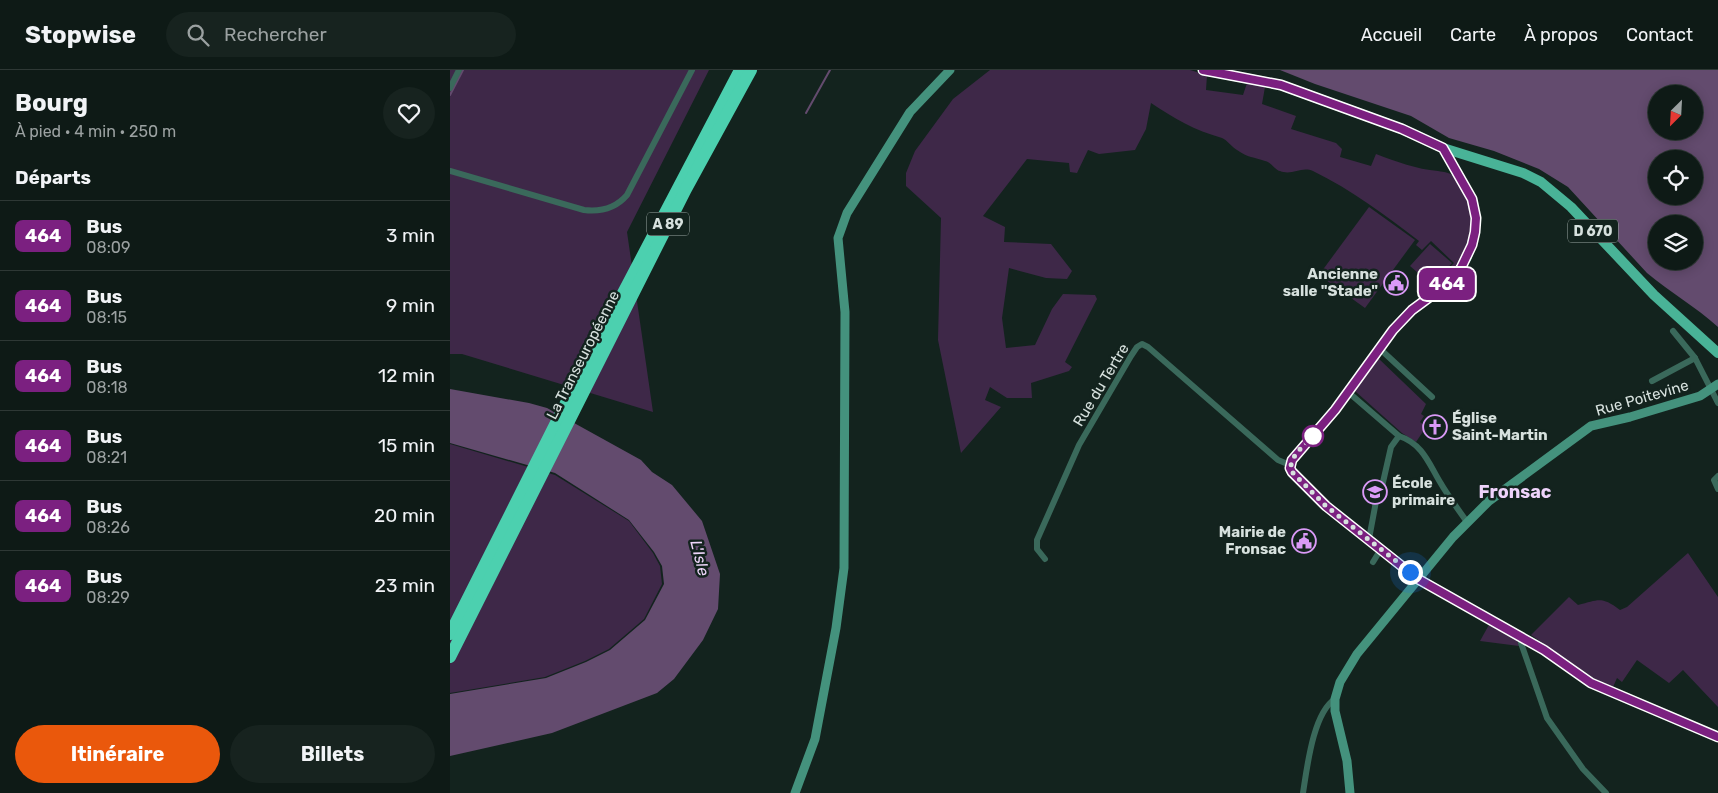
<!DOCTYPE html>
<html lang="fr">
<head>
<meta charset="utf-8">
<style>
  body { margin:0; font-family:Rubik,sans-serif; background:#17231f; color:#f1f3f6; height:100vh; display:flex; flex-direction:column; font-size:19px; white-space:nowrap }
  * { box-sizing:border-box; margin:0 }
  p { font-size:16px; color:#9ba1a1 }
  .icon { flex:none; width:28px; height:28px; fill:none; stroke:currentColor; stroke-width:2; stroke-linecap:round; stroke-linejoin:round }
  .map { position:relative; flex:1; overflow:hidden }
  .sheet { display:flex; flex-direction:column; background:#0e1a16; width:450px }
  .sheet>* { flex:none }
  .badge { padding:0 10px; border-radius:8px; font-size:18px; line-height:32px }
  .needle { width:32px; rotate:204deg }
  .fabs { position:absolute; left:1198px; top:15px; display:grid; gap:10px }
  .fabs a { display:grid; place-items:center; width:55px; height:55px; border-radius:50%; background:#0e1a16; box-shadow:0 2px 12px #0003,0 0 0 1px #2e3835; font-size:25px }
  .you { position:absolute; width:25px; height:25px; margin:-12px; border:4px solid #fff; border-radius:50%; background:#1a73e8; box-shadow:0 0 0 8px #1a73e833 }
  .map>.badge { position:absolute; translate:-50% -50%; box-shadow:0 0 0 2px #fff }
  h2 { padding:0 15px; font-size:19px; line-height:45px }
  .round { display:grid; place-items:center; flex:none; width:52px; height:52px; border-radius:26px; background:#17231f }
  .overview { display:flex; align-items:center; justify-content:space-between; height:85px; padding:0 15px }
  h1 { font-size:24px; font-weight:700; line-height:38px }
  .action { display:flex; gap:10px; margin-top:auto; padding:10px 15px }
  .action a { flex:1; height:58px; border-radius:30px; background:#ea580c; color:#fff; font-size:20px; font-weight:700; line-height:58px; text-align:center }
  .action a+a { background:#17231f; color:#f1f3f6 }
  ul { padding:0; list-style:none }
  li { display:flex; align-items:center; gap:15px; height:70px; padding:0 15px; border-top:1px solid #2e3835 }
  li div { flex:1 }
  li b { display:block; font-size:19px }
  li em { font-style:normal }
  li .badge { min-width:55px; font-weight:700; text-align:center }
  header { display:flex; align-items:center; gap:30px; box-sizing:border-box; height:70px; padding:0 25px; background:#0e1a16; border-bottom:1px solid #2e3835 }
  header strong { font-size:24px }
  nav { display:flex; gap:28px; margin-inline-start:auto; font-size:18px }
  .search { width:350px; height:45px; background:#17231f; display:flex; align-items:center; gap:12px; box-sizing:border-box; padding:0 18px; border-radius:28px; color:#9ba1a1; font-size:19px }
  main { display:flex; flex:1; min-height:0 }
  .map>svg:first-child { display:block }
</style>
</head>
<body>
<header>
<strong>Stopwise</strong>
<div class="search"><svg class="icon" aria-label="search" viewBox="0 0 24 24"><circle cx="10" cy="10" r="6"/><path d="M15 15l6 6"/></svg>Rechercher</div>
<nav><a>Accueil</a><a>Carte</a><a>À propos</a><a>Contact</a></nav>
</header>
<main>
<section class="sheet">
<div class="overview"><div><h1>Bourg</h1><p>À pied · 4 min · 250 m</p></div><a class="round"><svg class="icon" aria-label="heart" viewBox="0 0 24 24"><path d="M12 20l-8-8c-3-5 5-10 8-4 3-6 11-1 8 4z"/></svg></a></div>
<h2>Départs</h2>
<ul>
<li><span class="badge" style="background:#7b2080;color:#fff">464</span><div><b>Bus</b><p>08:09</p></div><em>3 min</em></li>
<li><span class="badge" style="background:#7b2080;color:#fff">464</span><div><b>Bus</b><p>08:15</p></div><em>9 min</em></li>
<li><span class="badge" style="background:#7b2080;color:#fff">464</span><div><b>Bus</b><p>08:18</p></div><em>12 min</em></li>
<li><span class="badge" style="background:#7b2080;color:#fff">464</span><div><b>Bus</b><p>08:21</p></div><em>15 min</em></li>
<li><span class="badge" style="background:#7b2080;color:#fff">464</span><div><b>Bus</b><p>08:26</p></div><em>20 min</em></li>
<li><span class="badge" style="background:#7b2080;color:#fff">464</span><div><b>Bus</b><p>08:29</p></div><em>23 min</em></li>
</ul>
<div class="action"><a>Itinéraire</a><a>Billets</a></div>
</section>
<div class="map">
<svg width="1268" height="723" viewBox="0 0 1268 723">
  <rect width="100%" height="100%" fill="#13231e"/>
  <g fill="#3e2848">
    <path d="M 0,0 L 259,0 L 177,162 L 203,342 L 12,284 L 0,284 Z"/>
    <path d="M 540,0 L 740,0 L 757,5 L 756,20 L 793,25 L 797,13 L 815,17 L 812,34 L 846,46 L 841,59 L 886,73 L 892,79 L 890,87 L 921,96 L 926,84 C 947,92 966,99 988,101 C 994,102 1002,103 1006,108 C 1011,113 1014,121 1017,128 C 1033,166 1011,200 981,223 L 978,220 L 982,215 L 960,196 L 980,174 L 1002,193 L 988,209 L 1004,193 L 981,171 L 972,180 L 966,175 L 969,171 C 935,145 902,120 863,101 C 851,96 842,106 830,101 C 825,100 821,92 815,91 C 804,87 798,88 787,80 C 782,77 777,70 772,68 C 744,60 725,49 701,33 L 696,59 L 685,80 L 649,84 L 638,80 L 627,103 L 620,102 L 619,93 L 577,89 L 533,146 L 555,157 L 554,172 L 601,174 L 622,201 L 617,209 L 596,208 L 559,198 L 552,248 L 556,278 L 585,275 L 602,239 L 613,224 L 645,225 L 647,229 L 615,292 L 622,297 L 619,301 L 581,313 L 582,328 L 557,328 L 540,317 L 535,330 L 551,337 L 511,383 L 488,270 L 491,148 L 456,116 L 456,103 L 465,81 L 503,29 Z"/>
    <path d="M 919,137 L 965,170 L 915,238 L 869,205 Z"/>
    <path d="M 928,288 L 976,334 L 971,344 L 974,346 L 970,352 L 976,357 L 966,372 L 952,363 L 905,321 Z"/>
    <path d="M 0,374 L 105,405 L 179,451 L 203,483 L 210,496 L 212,514 L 194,549 L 159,579 L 135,591 L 95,607 L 0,623 Z"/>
    <path d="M 1238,483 L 1268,527 L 1268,637 L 1233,600 L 1219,613 L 1187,590 L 1172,612 L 1167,608 L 1163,617 L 1145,609 L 1081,565 L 1119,527 L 1128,535 C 1149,530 1151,526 1170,540 L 1177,537 Z"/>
    <path d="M 1040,553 L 1066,567 L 1069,576 L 1030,571 Z"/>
  </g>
  <g fill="#634b6e" fill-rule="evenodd">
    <path d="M 830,0 L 1268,0 L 1268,257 C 1246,237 1220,222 1197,203 L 1118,117 L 1089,99 L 1044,81 L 999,68 L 961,46 L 865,14 ZM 1206,24 L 1244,24 L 1244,61 L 1206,61 ZM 1206,89 L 1244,89 L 1244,126 L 1206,126 ZM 1206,154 L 1244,154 L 1244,191 L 1206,191 Z"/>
    <path d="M 0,319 L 79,333 L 97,338 L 191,390 L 202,402 L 222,415 L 252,451 L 270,504 L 268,539 L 253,570 L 224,609 L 207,623 L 102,663 L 0,686 L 0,624 L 96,608 L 136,592 L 160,580 L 195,550 L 214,514 L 212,496 L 204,482 L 179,450 L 105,403 L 0,373 Z"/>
  </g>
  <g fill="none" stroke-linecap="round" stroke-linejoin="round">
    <g stroke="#634b6e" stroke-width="2">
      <path d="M 0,25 L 13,0"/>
      <path d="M 356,43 L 380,0"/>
    </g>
    <g stroke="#3a695b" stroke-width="6">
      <path d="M 0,18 L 9,0"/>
      <path d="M 0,101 L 134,140 C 151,142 166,138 177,125 L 242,0"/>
      <path d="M 1223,261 L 1245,288 L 1268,333"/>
      <path d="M 929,278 L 982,327"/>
      <path d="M 1202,311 L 1245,288"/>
      <path d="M 898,322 L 949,366"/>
      <path d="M 1268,406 L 1264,410 L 1268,419"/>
      <path d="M 919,469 L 927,426 L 931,421 L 941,377 L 949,366 C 973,374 979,394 990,412 C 998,426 1008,439 1017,452"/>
      <path d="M 595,489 L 587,479 L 587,470 L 629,375 L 681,286 L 687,277 L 692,274 L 698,277 L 828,390 L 840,395"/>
      <path d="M 923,492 L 931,479"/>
      <path d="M 1072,567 L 1071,573 L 1097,648 L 1133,699 L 1156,723"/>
      <path d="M 853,723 C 857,698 863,643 885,629"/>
    </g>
    <g stroke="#44927d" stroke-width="9">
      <path d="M 993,78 L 1022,129 L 1026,148 L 1025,162 L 1017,188 L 1004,209 L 962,240 L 943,260 L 885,340 L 842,390 L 840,398 L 842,403 L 876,436 L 969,509 L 1094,580 L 1141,613 L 1268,667"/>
      <path d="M 345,723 L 365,669 L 386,558 L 394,498 L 395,242 L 388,168 L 397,143 L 460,42 L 500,0"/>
      <path d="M 900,723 L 897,691 L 885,641 L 885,629 L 890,612 L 907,584 L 1003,467 L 1039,431 L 1141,356 L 1180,347 L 1250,326 L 1268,314"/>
    </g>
    <path stroke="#49b397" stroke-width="10" d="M 753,0 L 831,15 L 952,59 L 993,78 L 1073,103 L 1091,112 L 1121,137 L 1204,225 L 1268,283"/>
    <g stroke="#4cd0af" stroke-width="12">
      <path d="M 0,564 L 130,305 L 290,0"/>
      <path d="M 0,587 L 236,119 L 301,0"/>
    </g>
  </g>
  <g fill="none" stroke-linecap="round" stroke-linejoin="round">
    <g stroke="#fff" stroke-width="11">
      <path id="line" d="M 753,0 L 831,15 L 952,59 L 993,78 L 1022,129 L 1026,148 L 1025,162 L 1022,175 L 1011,198 L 1004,209 L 962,240 L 943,260 L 885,340 L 842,390 L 840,398 L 842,402 L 876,436 L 968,509 L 1094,580 L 1141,613 L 1268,667"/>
    </g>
    <use href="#line" stroke="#7b2080" stroke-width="8"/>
    <path stroke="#d7e1de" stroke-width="5" stroke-dasharray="0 9" d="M 863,366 L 866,363 C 857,373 836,388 842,402 L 876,436 L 960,502"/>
  </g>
  <defs>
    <g id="civic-ring" transform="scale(1.25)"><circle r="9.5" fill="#13231e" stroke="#da9af7" stroke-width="1.5"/><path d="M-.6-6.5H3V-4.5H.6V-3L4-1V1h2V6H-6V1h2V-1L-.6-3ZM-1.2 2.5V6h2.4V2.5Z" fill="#da9af7"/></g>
    <g id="church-ring" transform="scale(1.25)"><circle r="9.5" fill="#13231e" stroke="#da9af7" stroke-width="1.5"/><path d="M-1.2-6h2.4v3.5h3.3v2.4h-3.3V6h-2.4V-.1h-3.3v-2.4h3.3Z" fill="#da9af7"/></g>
    <g id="school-ring" transform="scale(1.25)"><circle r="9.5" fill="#13231e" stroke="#da9af7" stroke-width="1.5"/><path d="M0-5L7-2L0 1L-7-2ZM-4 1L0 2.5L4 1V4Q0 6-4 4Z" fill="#da9af7"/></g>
  </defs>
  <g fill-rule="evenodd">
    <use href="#civic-ring" x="946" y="213"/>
    <use href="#church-ring" x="985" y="357"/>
    <use href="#school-ring" x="925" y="422"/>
    <use href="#civic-ring" x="854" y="471"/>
  </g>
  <circle fill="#fff" stroke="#7b2080" stroke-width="2.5" cx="863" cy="366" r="10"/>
  <g text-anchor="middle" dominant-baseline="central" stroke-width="5" stroke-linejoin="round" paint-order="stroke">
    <g fill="#13231e" stroke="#9ca8a4" stroke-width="1">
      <rect x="197" y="142.5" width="42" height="23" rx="4"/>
      <rect x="1118" y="149.5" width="50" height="23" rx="4"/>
    </g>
    <g font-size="14" font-weight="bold" fill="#d7e1de">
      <text x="218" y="154">A 89</text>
      <text x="1143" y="161">D 670</text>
    </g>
    <g font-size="15" font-weight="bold" fill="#d7e1de" stroke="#13231e" text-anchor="end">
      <text x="928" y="204">Ancienne<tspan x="928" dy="17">salle "Stade"</tspan></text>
      <text x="1002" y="348" text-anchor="start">Église<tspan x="1002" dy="17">Saint-Martin</tspan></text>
      <text x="942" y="413" text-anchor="start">École<tspan x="942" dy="17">primaire</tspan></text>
      <text x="836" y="462">Mairie de<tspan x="836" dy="17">Fronsac</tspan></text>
    </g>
    <g font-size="15" fill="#d7e1de" stroke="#13231e">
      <text transform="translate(133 285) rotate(-63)">La Transeuropéenne</text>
      <text transform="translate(651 315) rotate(-59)">Rue du Tertre</text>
      <text transform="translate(1192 328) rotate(-16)">Rue Poitevine</text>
    </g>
    <g font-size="16" font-style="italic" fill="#efd6fb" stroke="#13231e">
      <text transform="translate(250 488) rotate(76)">L'Isle</text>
    </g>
    <g font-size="18" font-weight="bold" fill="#eed3fb" stroke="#13231e">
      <text x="1065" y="422">Fronsac</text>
    </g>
  </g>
</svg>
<div class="fabs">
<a><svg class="needle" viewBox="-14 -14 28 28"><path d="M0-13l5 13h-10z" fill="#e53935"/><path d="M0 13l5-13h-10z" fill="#9ba1a1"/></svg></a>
<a><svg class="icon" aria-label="locate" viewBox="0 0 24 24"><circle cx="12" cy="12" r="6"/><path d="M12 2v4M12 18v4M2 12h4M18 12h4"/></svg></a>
<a><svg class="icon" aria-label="layers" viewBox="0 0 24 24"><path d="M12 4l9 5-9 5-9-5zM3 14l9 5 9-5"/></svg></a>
</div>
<div class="you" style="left:960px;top:502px"></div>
<b class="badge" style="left:997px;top:214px;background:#7b2080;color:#fff">464</b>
</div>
</main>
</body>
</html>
